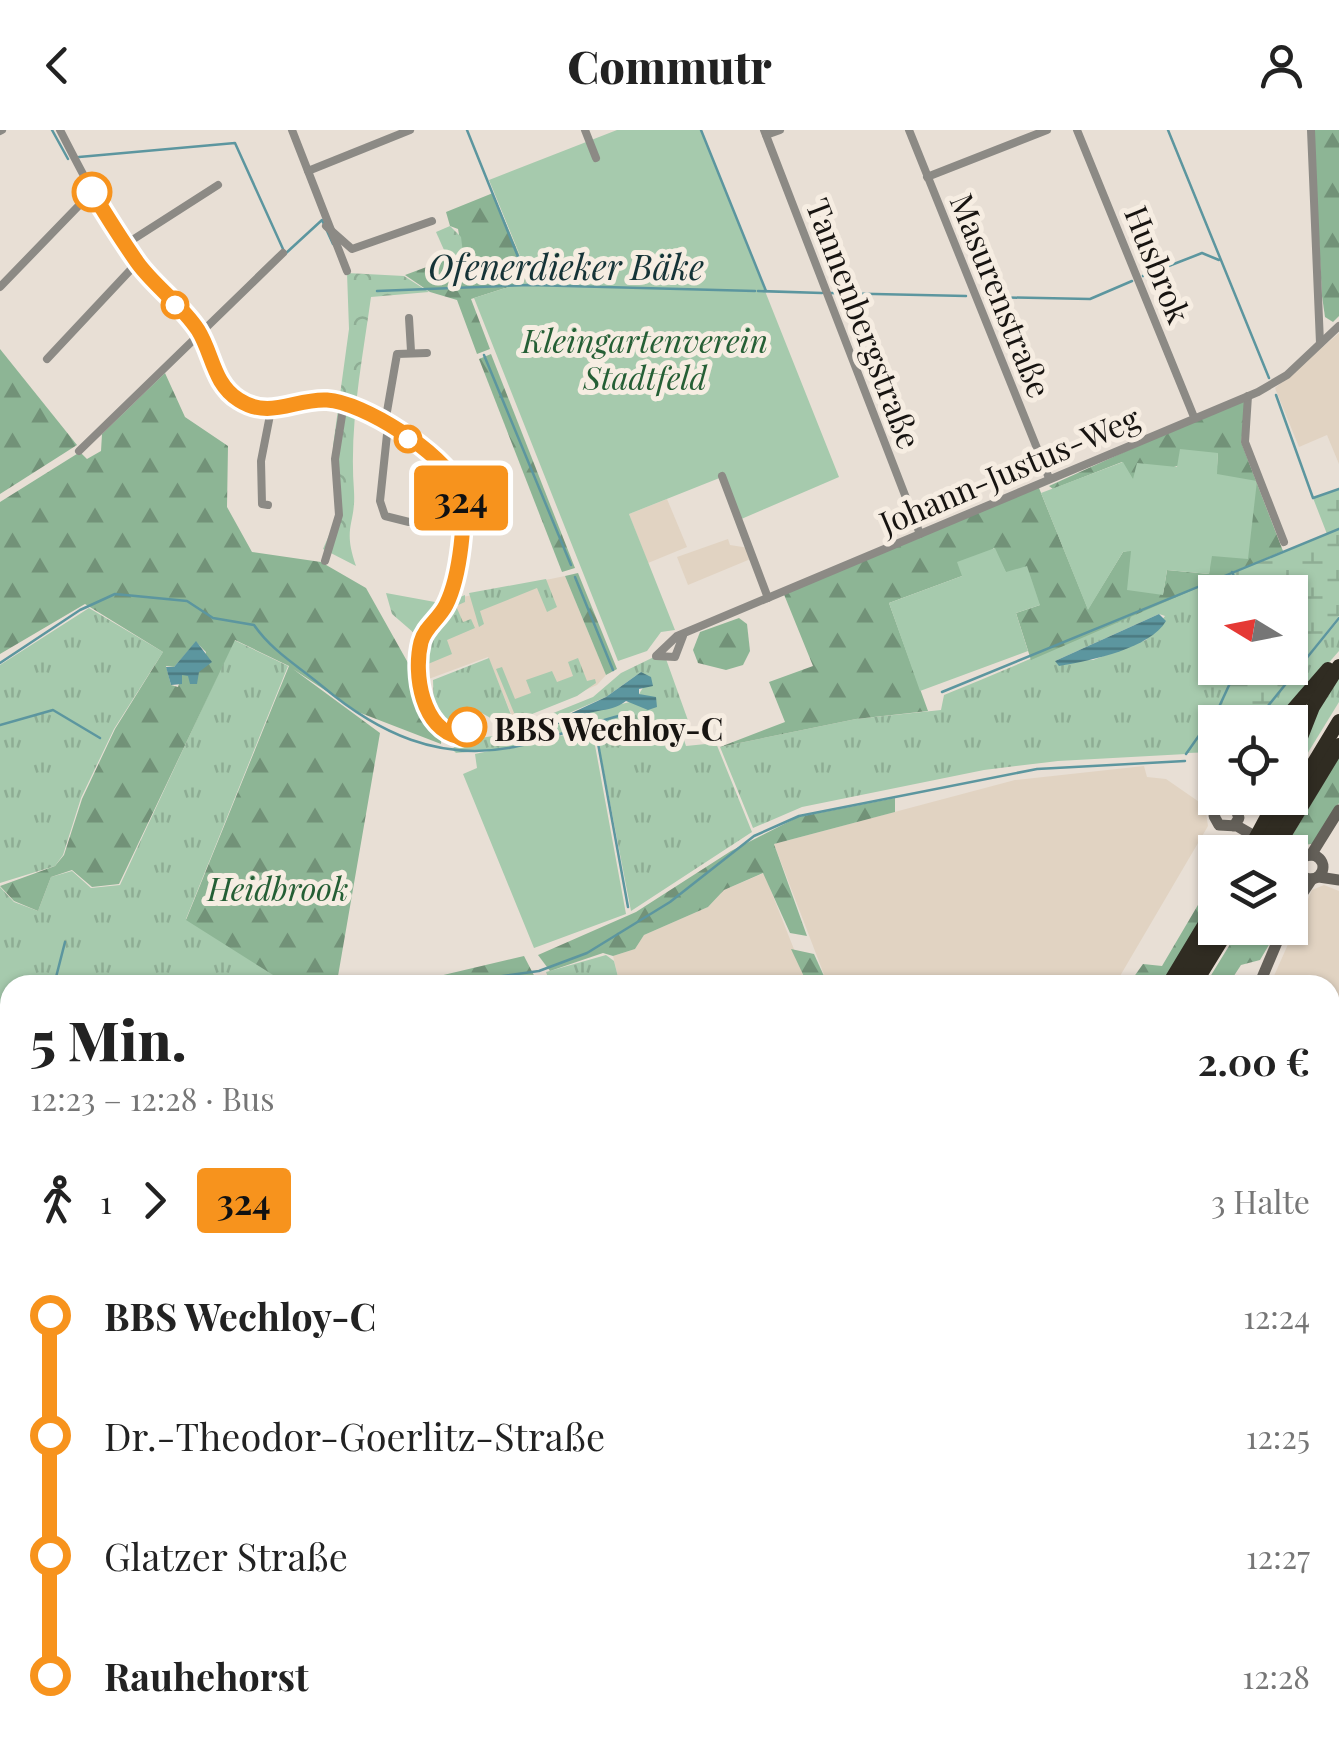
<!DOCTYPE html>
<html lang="de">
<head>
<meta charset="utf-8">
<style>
  body { margin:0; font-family:"Playfair Display",serif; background:#f2f2f2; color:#222; height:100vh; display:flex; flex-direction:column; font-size:38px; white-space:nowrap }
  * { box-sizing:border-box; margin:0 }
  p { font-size:32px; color:#767676 }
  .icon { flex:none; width:55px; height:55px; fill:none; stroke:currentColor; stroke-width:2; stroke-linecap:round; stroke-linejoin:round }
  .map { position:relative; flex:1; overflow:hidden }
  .sheet { position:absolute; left:0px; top:845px; width:1340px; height:782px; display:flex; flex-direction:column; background:#fff; border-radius:30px 30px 0 0; box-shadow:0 2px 8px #0004 }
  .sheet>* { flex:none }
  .badge { padding:0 20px; border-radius:8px; font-size:35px; line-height:65px }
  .needle { width:65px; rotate:280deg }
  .buttons { position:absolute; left:1198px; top:445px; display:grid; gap:20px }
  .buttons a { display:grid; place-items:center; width:110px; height:110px; border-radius:0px; background:#fff; box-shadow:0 2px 8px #0004; font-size:50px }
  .map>.badge { position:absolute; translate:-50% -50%; box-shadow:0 0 0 5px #fff }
  .legs { display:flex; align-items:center; gap:15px; height:110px; padding:0 30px; font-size:32px }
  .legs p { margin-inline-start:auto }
  .summary { display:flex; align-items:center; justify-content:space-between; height:170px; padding:0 30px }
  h1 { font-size:55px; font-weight:800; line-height:75px }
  ul { padding:0 30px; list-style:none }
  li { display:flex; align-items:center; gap:35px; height:120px; font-size:38px }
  li i { display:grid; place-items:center; width:15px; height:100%; margin:0 12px; background:currentColor }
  li i::after { content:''; width:25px; height:25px; margin:-12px; border:8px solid; border-radius:50%; background:#fff }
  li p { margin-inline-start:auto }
  li:first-child i { background:linear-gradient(#0000 50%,currentColor 0) }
  li:last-child i { background:linear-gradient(currentColor 50%,#0000 0) }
  header { display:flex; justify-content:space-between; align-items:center; height:130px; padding:0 30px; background:#fff; font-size:45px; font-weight:800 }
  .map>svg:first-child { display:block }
</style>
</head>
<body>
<header><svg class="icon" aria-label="back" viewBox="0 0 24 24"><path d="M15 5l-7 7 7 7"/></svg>Commutr<svg class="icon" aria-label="person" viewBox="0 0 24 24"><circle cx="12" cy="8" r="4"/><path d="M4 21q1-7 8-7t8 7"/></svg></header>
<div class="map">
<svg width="1339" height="1626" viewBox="0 0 1339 1626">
  <defs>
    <pattern id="grass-tufts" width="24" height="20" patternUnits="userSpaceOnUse" patternTransform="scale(2.5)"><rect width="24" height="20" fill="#a6caad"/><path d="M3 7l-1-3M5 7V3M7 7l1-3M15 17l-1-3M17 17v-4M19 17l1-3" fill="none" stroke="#8ead94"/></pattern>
    <pattern id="forest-firs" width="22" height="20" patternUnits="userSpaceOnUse" patternTransform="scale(2.5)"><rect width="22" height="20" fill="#8db595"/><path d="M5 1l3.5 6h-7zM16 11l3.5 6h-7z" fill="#729278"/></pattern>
    <pattern id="wetland-marsh" width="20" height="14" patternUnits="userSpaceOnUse" patternTransform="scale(2.5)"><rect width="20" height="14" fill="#a6caad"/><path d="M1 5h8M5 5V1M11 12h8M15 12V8" fill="none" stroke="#8ead94"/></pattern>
    <pattern id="park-crowns" width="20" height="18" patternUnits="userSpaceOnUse" patternTransform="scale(2.5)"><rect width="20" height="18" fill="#a6caad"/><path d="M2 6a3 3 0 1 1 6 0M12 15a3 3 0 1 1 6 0" fill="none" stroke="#8ead94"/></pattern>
    <pattern id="water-rules" width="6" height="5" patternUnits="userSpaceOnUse" patternTransform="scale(2.5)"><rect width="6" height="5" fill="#5c969f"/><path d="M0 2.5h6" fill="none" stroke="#4b7980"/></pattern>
  </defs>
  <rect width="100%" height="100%" fill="#e8dfd5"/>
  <g fill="#e1d3c2">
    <path d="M 1339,203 L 1339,334 L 1327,305 L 1299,317 L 1275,258 Z"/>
    <path d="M 667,369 L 687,417 L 648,433 L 629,384 Z"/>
    <path d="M 728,409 L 730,415 L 749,418 L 753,428 L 688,455 L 677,427 Z"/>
    <path d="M 565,446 L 606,545 L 597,555 L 514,591 L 488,527 L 426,550 L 422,515 L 453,469 Z"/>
    <path d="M 1144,636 L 1147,647 L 1166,649 L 1205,676 L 1208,696 L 1120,846 L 1103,855 L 828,855 L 774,714 L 1015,650 Z"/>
    <path d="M 764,743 L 808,855 L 620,855 L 613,826 L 635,819 L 644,805 L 708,777 L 724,760 Z"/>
    <path d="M 1324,755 L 1339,761 L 1339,889 L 1330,886 L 1330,855 L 1270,855 L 1312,760 Z"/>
    <path d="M 1330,924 L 1339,925 L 1339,1069 L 1330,1071 Z"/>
  </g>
  <g fill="url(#grass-tufts)" fill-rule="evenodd">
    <path d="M 1232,442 L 1241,462 L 1215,462 L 1215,538 L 1237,538 L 1219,577 L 1186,624 L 1058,631 L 984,640 L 802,677 L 753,698 L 720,617 L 856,589 L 941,580 L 944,565 C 1041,526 1135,482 1232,442 ZM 1159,484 L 1165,486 L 1146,510 L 1093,530 L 1055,531 Z"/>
    <path d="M 546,449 L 557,477 L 547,482 L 537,458 L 480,481 L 484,494 L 479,497 L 469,463 Z"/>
    <path d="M 465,465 L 465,472 L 456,476 L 463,492 L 471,489 L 475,498 L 447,510 L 452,524 L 428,534 C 422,512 445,471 465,465 Z"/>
    <path d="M 89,478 L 163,522 L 114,599 L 81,668 L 63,725 L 55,736 L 0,753 L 0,535 Z"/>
    <path d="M 1339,490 L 1339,521 L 1277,592 L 1256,592 Z"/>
    <path d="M 234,510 L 288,536 L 186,789 L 290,854 L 10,855 L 10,1022 L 0,1015 L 0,757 L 14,772 L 38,781 L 51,747 L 72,741 L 91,758 L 120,755 Z"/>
    <path d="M 656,526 L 666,529 L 690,596 L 682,604 L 686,616 L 716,613 L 752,702 L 631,781 L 595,595 L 513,618 L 456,623 L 452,619 L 462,611 L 499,605 L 593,567 L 621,543 ZM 641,542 L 644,556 L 639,564 L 647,568 L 553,590 L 606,567 Z"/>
    <path d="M 489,528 L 513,590 L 501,594 L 480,582 L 460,601 L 434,582 L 433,550 Z"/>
    <path d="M 578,528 L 587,551 L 595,549 L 596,553 L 577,566 L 517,590 L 496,539 L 502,537 L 515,569 L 531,563 L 526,550 L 552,541 L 557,552 L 573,546 L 568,532 Z"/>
    <path d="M 1339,540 L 1339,572 L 1290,652 L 1309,590 Z"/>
    <path d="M 606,825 L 614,831 L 620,855 L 551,855 L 546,842 Z"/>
    <path d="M 415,1618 L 544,1618 L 549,1626 L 413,1626 Z"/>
    <path d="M 979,1618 L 1222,1618 L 1226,1626 L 976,1626 Z"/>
  </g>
  <g fill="url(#forest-firs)" fill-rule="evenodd">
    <path d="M 1313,0 L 1339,0 L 1339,186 L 1333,192 L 1325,187 L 1322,166 Z"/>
    <path d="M 493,63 L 530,150 L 471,169 L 490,219 L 477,224 L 457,170 L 430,162 L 405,145 L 448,129 L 465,138 L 458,99 L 450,96 L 446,82 Z"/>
    <path d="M 0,219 L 77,315 L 0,364 Z"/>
    <path d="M 491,224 L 575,438 L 562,442 L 479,229 Z"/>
    <path d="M 165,243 L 185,287 L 228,316 L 227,377 L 252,422 L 321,432 L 366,458 L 412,540 L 422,585 L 442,601 L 441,614 L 358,582 L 293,539 L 380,603 L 338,846 L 418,851 L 524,826 L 539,855 L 289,855 L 186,790 L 289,536 L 235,510 L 119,754 L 92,757 L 72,740 L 51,747 L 38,781 L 14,771 L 0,756 L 55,736 L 64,725 L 82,669 L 115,599 L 163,522 L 85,474 L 0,524 L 0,372 L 80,322 L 87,329 L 101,321 L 102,304 ZM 196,512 L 206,522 L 202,537 L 182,545 L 178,557 L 171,555 L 166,536 L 174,537 Z"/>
    <path d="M 1248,266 L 1241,312 L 1283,421 L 1031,530 L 1016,483 L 1040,475 L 1006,443 L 994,418 L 962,446 L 889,473 L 928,581 L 856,589 L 720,617 L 785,592 L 769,552 L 813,536 L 783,462 L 1037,353 L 1088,479 L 1123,422 L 1131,420 L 1163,464 L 1167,440 L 1209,444 L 1218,323 L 1133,350 L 1122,332 L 1053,359 L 1049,356 Z"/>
    <path d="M 578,443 L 617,539 L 606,545 L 565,446 Z"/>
    <path d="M 739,488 L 747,494 L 750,521 L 743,535 L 726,540 L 698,533 L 693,520 L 700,502 Z"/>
    <path d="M 1339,627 L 1339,673 L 1318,713 L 1290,717 L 1287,714 Z"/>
    <path d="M 895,668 L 895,682 L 774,714 L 807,806 L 790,803 L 763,743 L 724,760 L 708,777 L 644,805 L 635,819 L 613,826 L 603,823 L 550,841 L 538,825 L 636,782 L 731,721 L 798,687 Z"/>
    <path d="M 1215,746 L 1215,769 L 1164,855 L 1128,855 L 1143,834 L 1162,836 Z"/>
    <path d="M 1240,798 L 1279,798 L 1260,830 L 1241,835 L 1228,855 L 1205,855 Z"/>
    <path d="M 791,819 L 814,824 L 828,855 L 808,855 Z"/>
    <path d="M 10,1496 L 10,1610 L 0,1593 L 0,1502 Z"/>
    <path d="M 14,1618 L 158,1618 L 150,1626 L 19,1626 Z"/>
    <path d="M 282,1618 L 415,1618 L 413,1626 L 292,1626 Z"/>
    <path d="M 901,1618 L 979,1618 L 976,1626 L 898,1626 Z"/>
  </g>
  <path fill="url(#wetland-marsh)" d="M 1339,359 L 1339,486 L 1255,592 L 1215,592 L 1215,622 L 1187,623 L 1219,577 L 1237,538 L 1290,538 L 1290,462 L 1241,462 L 1232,442 L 1327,404 L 1313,368 Z"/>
  <g fill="url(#park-crowns)">
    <path d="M 450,96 L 461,107 L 465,138 L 448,129 L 436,102 Z"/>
    <path d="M 347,143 L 404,146 L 429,162 L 371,167 C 362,232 349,296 354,361 C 356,395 342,396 356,436 L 323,419 L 337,387 L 333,316 L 349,199 Z"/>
    <path d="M 386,463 L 435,472 L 437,473 L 414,503 L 392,484 Z"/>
  </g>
  <g fill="#a6caad">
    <path d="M 617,0 L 701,0 L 839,347 L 739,390 L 722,347 L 629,384 L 675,500 L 661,502 L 647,521 L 618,531 L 474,168 L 530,150 L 489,50 Z"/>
    <path d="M 1180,319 L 1218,323 L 1217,344 L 1257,351 L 1248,429 L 1212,426 L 1209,444 L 1167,440 L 1163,465 L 1127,460 L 1131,421 L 1123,422 L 1088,480 L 1041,363 L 1123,332 L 1133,349 L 1137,333 L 1177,337 Z"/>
    <path d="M 995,418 L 1006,442 L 1027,436 L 1040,475 L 1016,483 L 1028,521 L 920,561 L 889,473 L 962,446 L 957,432 Z"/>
    <path d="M 592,599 L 626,784 L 534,818 L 463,644 L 477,638 L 475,624 Z"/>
  </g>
  <g fill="url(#water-rules)">
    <path d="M 1159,484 L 1166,491 C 1150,518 1094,530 1059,536 L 1055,531 Z"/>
    <path d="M 196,511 L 212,532 L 199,542 L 197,554 L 190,554 L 188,546 L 182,545 L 182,554 L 171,555 L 166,537 L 174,537 Z"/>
    <path d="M 641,542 L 651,547 L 653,556 L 639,559 L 639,564 L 656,567 L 657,577 L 648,580 L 626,571 C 609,585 587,576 571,594 L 548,594 L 606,567 Z"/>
  </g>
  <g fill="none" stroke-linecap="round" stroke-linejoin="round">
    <g stroke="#5c969f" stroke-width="2.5">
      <path d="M 52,0 L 68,29"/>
      <path d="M 467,0 L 529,154"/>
      <path d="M 701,0 L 766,161"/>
      <path d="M 1168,0 L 1269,248"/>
      <path d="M 79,27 L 235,13 L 283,119"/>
      <path d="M 285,124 L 322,90 L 333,114"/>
      <path d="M 1143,146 L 1202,123 L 1219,130"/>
      <path d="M 377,161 L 529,155 L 755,161"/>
      <path d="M 758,161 L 822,163"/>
      <path d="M 829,163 L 966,166"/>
      <path d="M 985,167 L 1090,169 L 1132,151"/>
      <path d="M 484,225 L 571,435"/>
      <path d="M 1276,265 L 1313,368 L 1339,359"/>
      <path d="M 1232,442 L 1241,462"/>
      <path d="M 575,447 L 613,540"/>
      <path d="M 0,533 L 80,480 L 115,464 L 187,471 L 213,488 L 254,495 C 272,521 298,536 322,556 C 378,603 439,632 514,617 C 554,609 591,591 632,583"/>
      <path d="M 942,562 L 1339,399"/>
      <path d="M 1255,592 L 1339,488"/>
      <path d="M 0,595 L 53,580 L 100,608"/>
      <path d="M 572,601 L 595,597 L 628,777"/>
      <path d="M 1186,624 L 1219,577 L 1237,538"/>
      <path d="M 54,855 L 65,812"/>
      <path d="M 438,855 L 539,841 L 587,823 L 670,772 L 754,706 L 799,686 L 1037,639 L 1185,631"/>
      <path d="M 1101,1618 L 1102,1626"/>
    </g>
    <g stroke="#8c8a85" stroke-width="8">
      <path d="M 60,0 C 83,45 107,91 137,132 C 154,157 182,175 198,200 C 215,227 214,260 247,275 C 276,288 301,267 329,270 C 370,274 468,336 461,382"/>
      <path d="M 292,0 L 347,141"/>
      <path d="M 585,0 L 596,28"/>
      <path d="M 764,0 L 920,404"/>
      <path d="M 909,0 L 1049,348"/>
      <path d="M 1077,0 L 1194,287"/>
      <path d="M 1311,0 L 1320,213"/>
      <path d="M 0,1 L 2,0"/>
      <path d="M 766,5 L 780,0"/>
      <path d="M 308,41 L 410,0"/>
      <path d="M 927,47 L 1047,0"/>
      <path d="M 326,96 L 352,119 L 432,91"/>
      <path d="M 126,114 L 218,55"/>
      <path d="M 0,157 L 92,62"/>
      <path d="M 409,188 L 411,221"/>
      <path d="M 47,229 L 137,133"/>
      <path d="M 1248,266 L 1245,312 L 1284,412"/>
      <path d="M 385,293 L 397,224 L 427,223"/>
      <path d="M 388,295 L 380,371 L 385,386 L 409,392"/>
      <path d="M 79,321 L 283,123"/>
      <path d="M 722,346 L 768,468"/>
      <path d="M 268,375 L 262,374 L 261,331 L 271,280"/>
      <path d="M 325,431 L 339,385 L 335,329 L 344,273"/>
      <path d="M 683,506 L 675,527 L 656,526 L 677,506 L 1258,262 L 1287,245 L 1339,196"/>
      <path d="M 1330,1316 L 1339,1313"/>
      <path d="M 1330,1455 L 1339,1472"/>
      <path d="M 781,1618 L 781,1626"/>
      <path d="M 0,1625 L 2,1619"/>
    </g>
    <g stroke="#646059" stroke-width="11">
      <path d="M 1234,696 L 1239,688 L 1235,677 L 1218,676 L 1214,686 L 1219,695 L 1237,696 L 1263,711"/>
      <circle cx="1311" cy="737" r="12"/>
      <path d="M 1311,725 L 1339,680"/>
      <path d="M 1319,747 L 1339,750"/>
      <path d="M 1290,782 L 1312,749"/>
      <path d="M 1259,855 L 1283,798"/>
      <path d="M 1330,1080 L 1339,1078"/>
      <path d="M 166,1626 L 174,1618"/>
    </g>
    <g stroke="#302c22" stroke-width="14">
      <path d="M 1282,592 L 1328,539"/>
      <path d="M 1290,635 L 1313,577 L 1339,536"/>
      <path d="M 1230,674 L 1235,668"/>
      <path d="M 1248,722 L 1277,668"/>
      <path d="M 1260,722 L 1339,591"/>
      <path d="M 1274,722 L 1339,615"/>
      <path d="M 1168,855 L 1215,777"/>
      <path d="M 1181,855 L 1216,798"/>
      <path d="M 1194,855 L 1229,798"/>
      <path d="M 873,1626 L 875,1618"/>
      <path d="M 885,1626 L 888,1618"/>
    </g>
    <g stroke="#6a655f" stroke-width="2.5">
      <path d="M 1330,1537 L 1339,1518"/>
      <path d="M 1286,1626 L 1290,1618"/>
    </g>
  </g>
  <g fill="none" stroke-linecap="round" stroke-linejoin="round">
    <g stroke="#fff" stroke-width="22">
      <path id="line-1" d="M 92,62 C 106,85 121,109 137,132 C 154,156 181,174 198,200 C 213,224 213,254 239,270 C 270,290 296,268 327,270 C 363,272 443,323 458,356 C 469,383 459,449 446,475 C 439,489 425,497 421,512 C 413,544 422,600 460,607 L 467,597"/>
    </g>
    <use href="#line-1" stroke="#f7931d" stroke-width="15"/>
  </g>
  <g fill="#fff" stroke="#f7931d" stroke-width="5">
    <circle cx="92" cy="62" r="18"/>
    <circle cx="175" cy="175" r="12"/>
    <circle cx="408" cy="309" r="12"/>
    <circle cx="467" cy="597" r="18"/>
  </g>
  <g text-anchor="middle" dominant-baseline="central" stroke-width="10" stroke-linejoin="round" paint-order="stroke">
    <g font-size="32" fill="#171411" stroke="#f6ede2">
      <text transform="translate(1159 134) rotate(68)">Husbrok</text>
      <text transform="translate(1002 165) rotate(68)">Masurenstraße</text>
      <text transform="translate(865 193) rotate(69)">Tannenbergstraße</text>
      <text transform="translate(1009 339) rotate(-23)">Johann-Justus-Weg</text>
    </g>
    <g font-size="32" font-style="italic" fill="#255f35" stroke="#f6ede2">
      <text x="645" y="209">Kleingartenverein<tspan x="645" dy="37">Stadtfeld</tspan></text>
      <text x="278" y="757">Heidbrook</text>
    </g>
    <g font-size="32" font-weight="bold" fill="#171411" stroke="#f6ede2" text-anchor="start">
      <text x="494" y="597">BBS Wechloy-C</text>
    </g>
    <g font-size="35" font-style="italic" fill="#153337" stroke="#f6ede2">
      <text x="566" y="135">Ofenerdieker Bäke</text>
    </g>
  </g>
</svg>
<div class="buttons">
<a><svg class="needle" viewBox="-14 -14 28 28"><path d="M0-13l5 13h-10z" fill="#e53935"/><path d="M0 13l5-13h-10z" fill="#767676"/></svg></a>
<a><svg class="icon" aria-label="locate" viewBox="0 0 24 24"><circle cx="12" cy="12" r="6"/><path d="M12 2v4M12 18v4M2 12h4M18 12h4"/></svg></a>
<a><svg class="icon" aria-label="layers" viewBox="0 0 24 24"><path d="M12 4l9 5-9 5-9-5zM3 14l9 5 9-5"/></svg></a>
</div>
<b class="badge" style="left:461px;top:368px;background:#f7931d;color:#111">324</b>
<section class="sheet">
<div class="summary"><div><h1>5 Min.</h1><p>12:23 – 12:28 · Bus</p></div><b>2.00 €</b></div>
<div class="legs"><svg class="icon" aria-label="walk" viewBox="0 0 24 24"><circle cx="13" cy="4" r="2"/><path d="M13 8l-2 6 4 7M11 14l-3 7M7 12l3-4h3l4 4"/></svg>1<svg class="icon" aria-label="forward" viewBox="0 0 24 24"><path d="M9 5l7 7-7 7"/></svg><b class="badge" style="background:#f7931d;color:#111">324</b><p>3 Halte</p></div>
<ul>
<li><i style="color:#f7931d"></i><b>BBS Wechloy-C</b><p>12:24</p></li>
<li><i style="color:#f7931d"></i><span>Dr.-Theodor-Goerlitz-Straße</span><p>12:25</p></li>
<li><i style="color:#f7931d"></i><span>Glatzer Straße</span><p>12:27</p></li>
<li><i style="color:#f7931d"></i><b>Rauhehorst</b><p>12:28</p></li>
</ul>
</section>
</div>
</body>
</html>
